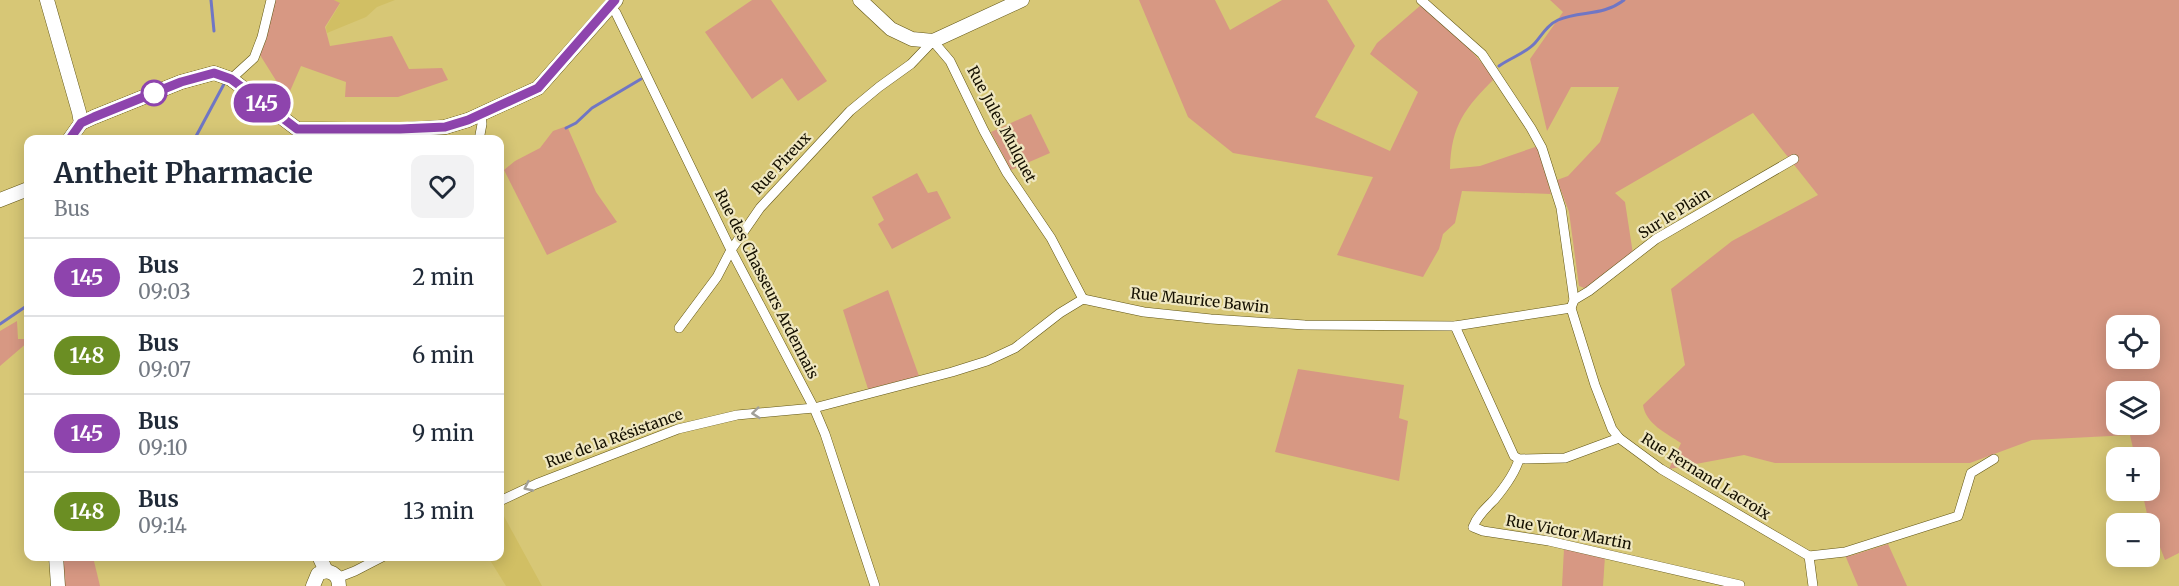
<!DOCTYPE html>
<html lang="en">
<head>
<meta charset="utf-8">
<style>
  body { margin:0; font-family:Merriweather,serif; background:#f2f2f3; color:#1f2937; height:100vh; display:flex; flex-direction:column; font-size:22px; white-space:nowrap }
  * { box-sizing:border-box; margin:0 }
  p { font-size:20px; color:#747a83 }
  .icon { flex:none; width:33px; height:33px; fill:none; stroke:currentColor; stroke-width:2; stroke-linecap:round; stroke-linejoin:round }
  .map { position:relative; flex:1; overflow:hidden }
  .sheet { position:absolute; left:24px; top:135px; width:480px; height:426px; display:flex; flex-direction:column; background:#fff; border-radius:12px; box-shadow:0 3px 15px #0003 }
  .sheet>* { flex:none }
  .badge { padding:0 12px; border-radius:20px; font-size:21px; line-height:39px }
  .fabs { position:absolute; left:2106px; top:315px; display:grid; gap:12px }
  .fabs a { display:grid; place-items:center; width:54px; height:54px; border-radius:12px; background:#fff; box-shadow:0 3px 15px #0003; font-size:30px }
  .map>.badge { position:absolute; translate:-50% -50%; box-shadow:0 0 0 3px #fff }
  .round { display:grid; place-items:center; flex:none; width:63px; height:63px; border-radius:12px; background:#f2f2f3 }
  .headline { display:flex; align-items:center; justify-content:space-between; height:102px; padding:0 30px }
  h1 { font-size:28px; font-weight:700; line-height:45px }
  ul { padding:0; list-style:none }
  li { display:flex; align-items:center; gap:18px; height:78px; padding:0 30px; border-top:2px solid #e0e1e3 }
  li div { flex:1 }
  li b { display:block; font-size:22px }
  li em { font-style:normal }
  li .badge { min-width:66px; font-weight:700; text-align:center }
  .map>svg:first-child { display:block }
</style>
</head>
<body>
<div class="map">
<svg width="2179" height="586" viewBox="0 0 2179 586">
  <rect width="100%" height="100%" fill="#d7c776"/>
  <g fill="#d1bf64">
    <path d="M 334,0 L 395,0 L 377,7 L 366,17 L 327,33 L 326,27 L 340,4 Z"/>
    <path d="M 500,509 L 542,586 L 506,586 L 488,557 L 500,556 Z"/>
  </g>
  <g fill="#d79883" fill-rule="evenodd">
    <path d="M 274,0 L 334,0 L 340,3 L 325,27 L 330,46 L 392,36 L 409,69 L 442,68 L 448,80 L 398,97 L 345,97 L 346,82 L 301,66 L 287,98 L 260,55 L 266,40 Z"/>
    <path d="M 752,0 L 771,0 L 827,81 L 798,101 L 782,78 L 752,99 L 705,32 Z"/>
    <path d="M 1139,0 L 1215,0 L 1230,30 L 1282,0 L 1327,0 L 1355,46 L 1315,117 L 1390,151 L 1418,92 L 1370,54 L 1377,43 L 1421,5 L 1467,46 L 1495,78 C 1465,108 1451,125 1450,169 L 1480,166 L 1538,146 L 1551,194 L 1462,191 L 1455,223 L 1443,234 L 1439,249 L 1423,277 L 1337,255 L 1373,177 L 1233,153 L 1188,117 Z"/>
    <path d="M 1550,0 L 2179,0 L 2179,553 L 2165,560 L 2147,514 L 2142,491 L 2150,490 L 2150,458 L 2135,457 L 2130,435 L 2032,440 L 1970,463 L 1775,463 L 1744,455 L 1669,469 L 1681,443 C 1666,433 1646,424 1643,405 L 1685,365 L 1671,289 L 1732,241 L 1818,195 L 1753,113 L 1615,193 L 1625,202 L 1633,254 L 1587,289 L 1579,286 L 1569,212 L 1557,180 L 1568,176 L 1600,142 L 1619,87 L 1571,87 L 1547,131 L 1530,59 L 1563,12 ZM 2116,326 L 2150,326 L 2150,358 L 2116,358 ZM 2116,392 L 2150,392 L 2150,424 L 2116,424 Z"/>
    <path d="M 1031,114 L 1050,153 L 1011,170 L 991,132 Z"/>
    <path d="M 567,126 L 596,192 L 617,222 L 547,255 L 504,170 L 515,161 L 540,148 L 553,131 Z"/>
    <path d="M 917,173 L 928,193 L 937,191 L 951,218 L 892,249 L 878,224 L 884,220 L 872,197 Z"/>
    <path d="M 888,290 L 919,376 L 868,389 L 843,310 Z"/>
    <path d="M 17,321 L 18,339 L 28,339 L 28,342 L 0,366 L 0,331 Z"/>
    <path d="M 1298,369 L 1404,385 L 1399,418 L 1408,421 L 1399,481 L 1275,452 Z"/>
    <path d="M 1888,544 L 1907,586 L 1858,586 L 1845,555 L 1850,556 Z"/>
    <path d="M 1564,549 L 1605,556 L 1603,586 L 1562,586 Z"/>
    <path d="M 61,557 L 93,557 L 100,586 L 63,586 Z"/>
  </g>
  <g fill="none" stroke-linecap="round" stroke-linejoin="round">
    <g stroke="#7076c4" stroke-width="3">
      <path d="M 211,0 L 214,31"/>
      <path d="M 1499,66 C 1510,58 1526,53 1535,43 C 1542,35 1547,25 1558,20 C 1581,10 1602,17 1624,0"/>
      <path d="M 566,128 L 576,123 L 592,108 L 641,79"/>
      <path d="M 194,140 L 224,84"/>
      <path d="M 0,324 L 28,305"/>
    </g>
    <g stroke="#615514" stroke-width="10">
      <g id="street">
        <path d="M 1421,0 L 1482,54 L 1531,128 L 1542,148 L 1561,208 L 1574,300 L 1571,308 L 1595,385 L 1612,429 L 1619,438 L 1661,469 L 1809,556 L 1813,586"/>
        <path d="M 610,6 L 616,13 L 731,250 L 814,408 L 825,434 L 875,586"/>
        <path d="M 231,79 L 254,58 L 262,37 L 271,0"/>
        <path d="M 479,140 L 482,124 L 481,115"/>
        <path d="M 1574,300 L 1589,291 L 1656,239 L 1794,159"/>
        <path d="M 1455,326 L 1514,456 L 1519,459 L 1565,458 L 1619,438"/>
        <path d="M 679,328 L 717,277 L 731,250 L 760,208 L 850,111 L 879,87 L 911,64 L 933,41 L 950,61 L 984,131 L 1007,173 L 1051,238 L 1083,299"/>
        <path d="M 1519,459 C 1515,474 1504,488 1494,500 C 1486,508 1477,516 1473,527 L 1483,531 L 1549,541 L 1740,585"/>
        <path d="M 500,501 L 536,484 L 678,429 L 737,415 L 814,408 L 952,372 L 987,361 L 1015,348 L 1060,313 L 1083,299 L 1144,312 L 1211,319 L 1305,325 L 1455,326 L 1571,308"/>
        <path d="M 1809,556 L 1845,552 L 1958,516 L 1971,473 L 1994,459"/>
        <path d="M 337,578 L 355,571 L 384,556"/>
      </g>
    </g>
    <g stroke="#615514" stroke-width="15">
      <g id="secondary">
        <path d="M 47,0 L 79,112 L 81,123"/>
        <path d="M 860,0 L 891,29 L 912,39 L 933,41 L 1022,0"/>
        <path d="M 69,140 L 81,123 L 94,117 L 181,82 L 214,73 L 231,79 L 297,129 L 400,130 L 445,127 L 468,120 L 538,88 L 616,0"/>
        <path d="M 0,200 L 28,189"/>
        <path d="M 56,556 L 58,586"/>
        <path d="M 319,556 L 326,571"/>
        <path d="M 313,586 L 318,574 C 329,568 339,574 339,586"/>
      </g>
    </g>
    <use href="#street" stroke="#fff" stroke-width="9"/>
    <use href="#secondary" stroke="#fff" stroke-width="14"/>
  </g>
  <defs><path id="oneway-chevron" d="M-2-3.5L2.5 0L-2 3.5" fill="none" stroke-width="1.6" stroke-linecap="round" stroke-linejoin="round" transform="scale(1.5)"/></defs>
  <g stroke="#a19f99">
    <use href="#oneway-chevron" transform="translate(756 413) rotate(174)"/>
    <use href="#oneway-chevron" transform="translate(528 487) rotate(155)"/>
  </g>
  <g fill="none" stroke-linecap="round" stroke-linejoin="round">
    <g stroke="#fff" stroke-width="14">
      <path id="line" d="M 69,140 L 81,123 L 94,117 L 181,82 L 214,73 L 231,79 L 297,129 L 400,129 L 445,127 L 468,120 L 538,88 L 615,0"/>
    </g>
    <use href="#line" stroke="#8e44ad" stroke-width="9"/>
  </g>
  <circle fill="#fff" stroke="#8e44ad" stroke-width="3" cx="154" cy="93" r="12"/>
  <g text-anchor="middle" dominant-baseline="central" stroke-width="4.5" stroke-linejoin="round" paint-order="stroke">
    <g font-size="15" fill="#151000" stroke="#efe7c0">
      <text transform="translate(1002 124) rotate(62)">Rue Jules Mulquet</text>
      <text transform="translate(781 163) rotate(-47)">Rue Pireux</text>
      <text transform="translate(1674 213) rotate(-32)">Sur le Plain</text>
      <text transform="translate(767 284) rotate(63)">Rue des Chasseurs Ardennais</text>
      <text transform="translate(1200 300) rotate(6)">Rue Maurice Bawin</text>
      <text transform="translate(614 438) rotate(-20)">Rue de la Résistance</text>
      <text transform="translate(1706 476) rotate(32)">Rue Fernand Lacroix</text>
      <text transform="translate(1569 532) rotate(11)">Rue Victor Martin</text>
    </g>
  </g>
</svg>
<div class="fabs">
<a><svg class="icon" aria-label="locate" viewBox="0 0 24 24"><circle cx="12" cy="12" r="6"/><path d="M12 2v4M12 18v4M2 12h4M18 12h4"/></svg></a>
<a><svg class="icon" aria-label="layers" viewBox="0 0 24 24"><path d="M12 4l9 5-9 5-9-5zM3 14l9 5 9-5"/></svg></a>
<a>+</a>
<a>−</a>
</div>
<b class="badge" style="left:262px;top:103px;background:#8e44ad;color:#fff">145</b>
<section class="sheet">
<div class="headline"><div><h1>Antheit Pharmacie</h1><p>Bus</p></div><a class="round"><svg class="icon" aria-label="heart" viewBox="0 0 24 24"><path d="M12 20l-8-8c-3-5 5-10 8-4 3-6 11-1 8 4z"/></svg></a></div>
<ul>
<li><span class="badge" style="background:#8e44ad;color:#fff">145</span><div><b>Bus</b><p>09:03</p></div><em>2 min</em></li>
<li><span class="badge" style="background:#6b8e23;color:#fff">148</span><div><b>Bus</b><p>09:07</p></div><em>6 min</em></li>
<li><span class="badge" style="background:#8e44ad;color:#fff">145</span><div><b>Bus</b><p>09:10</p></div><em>9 min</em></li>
<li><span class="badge" style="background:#6b8e23;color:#fff">148</span><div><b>Bus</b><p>09:14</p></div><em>13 min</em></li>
</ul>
</section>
</div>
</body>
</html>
